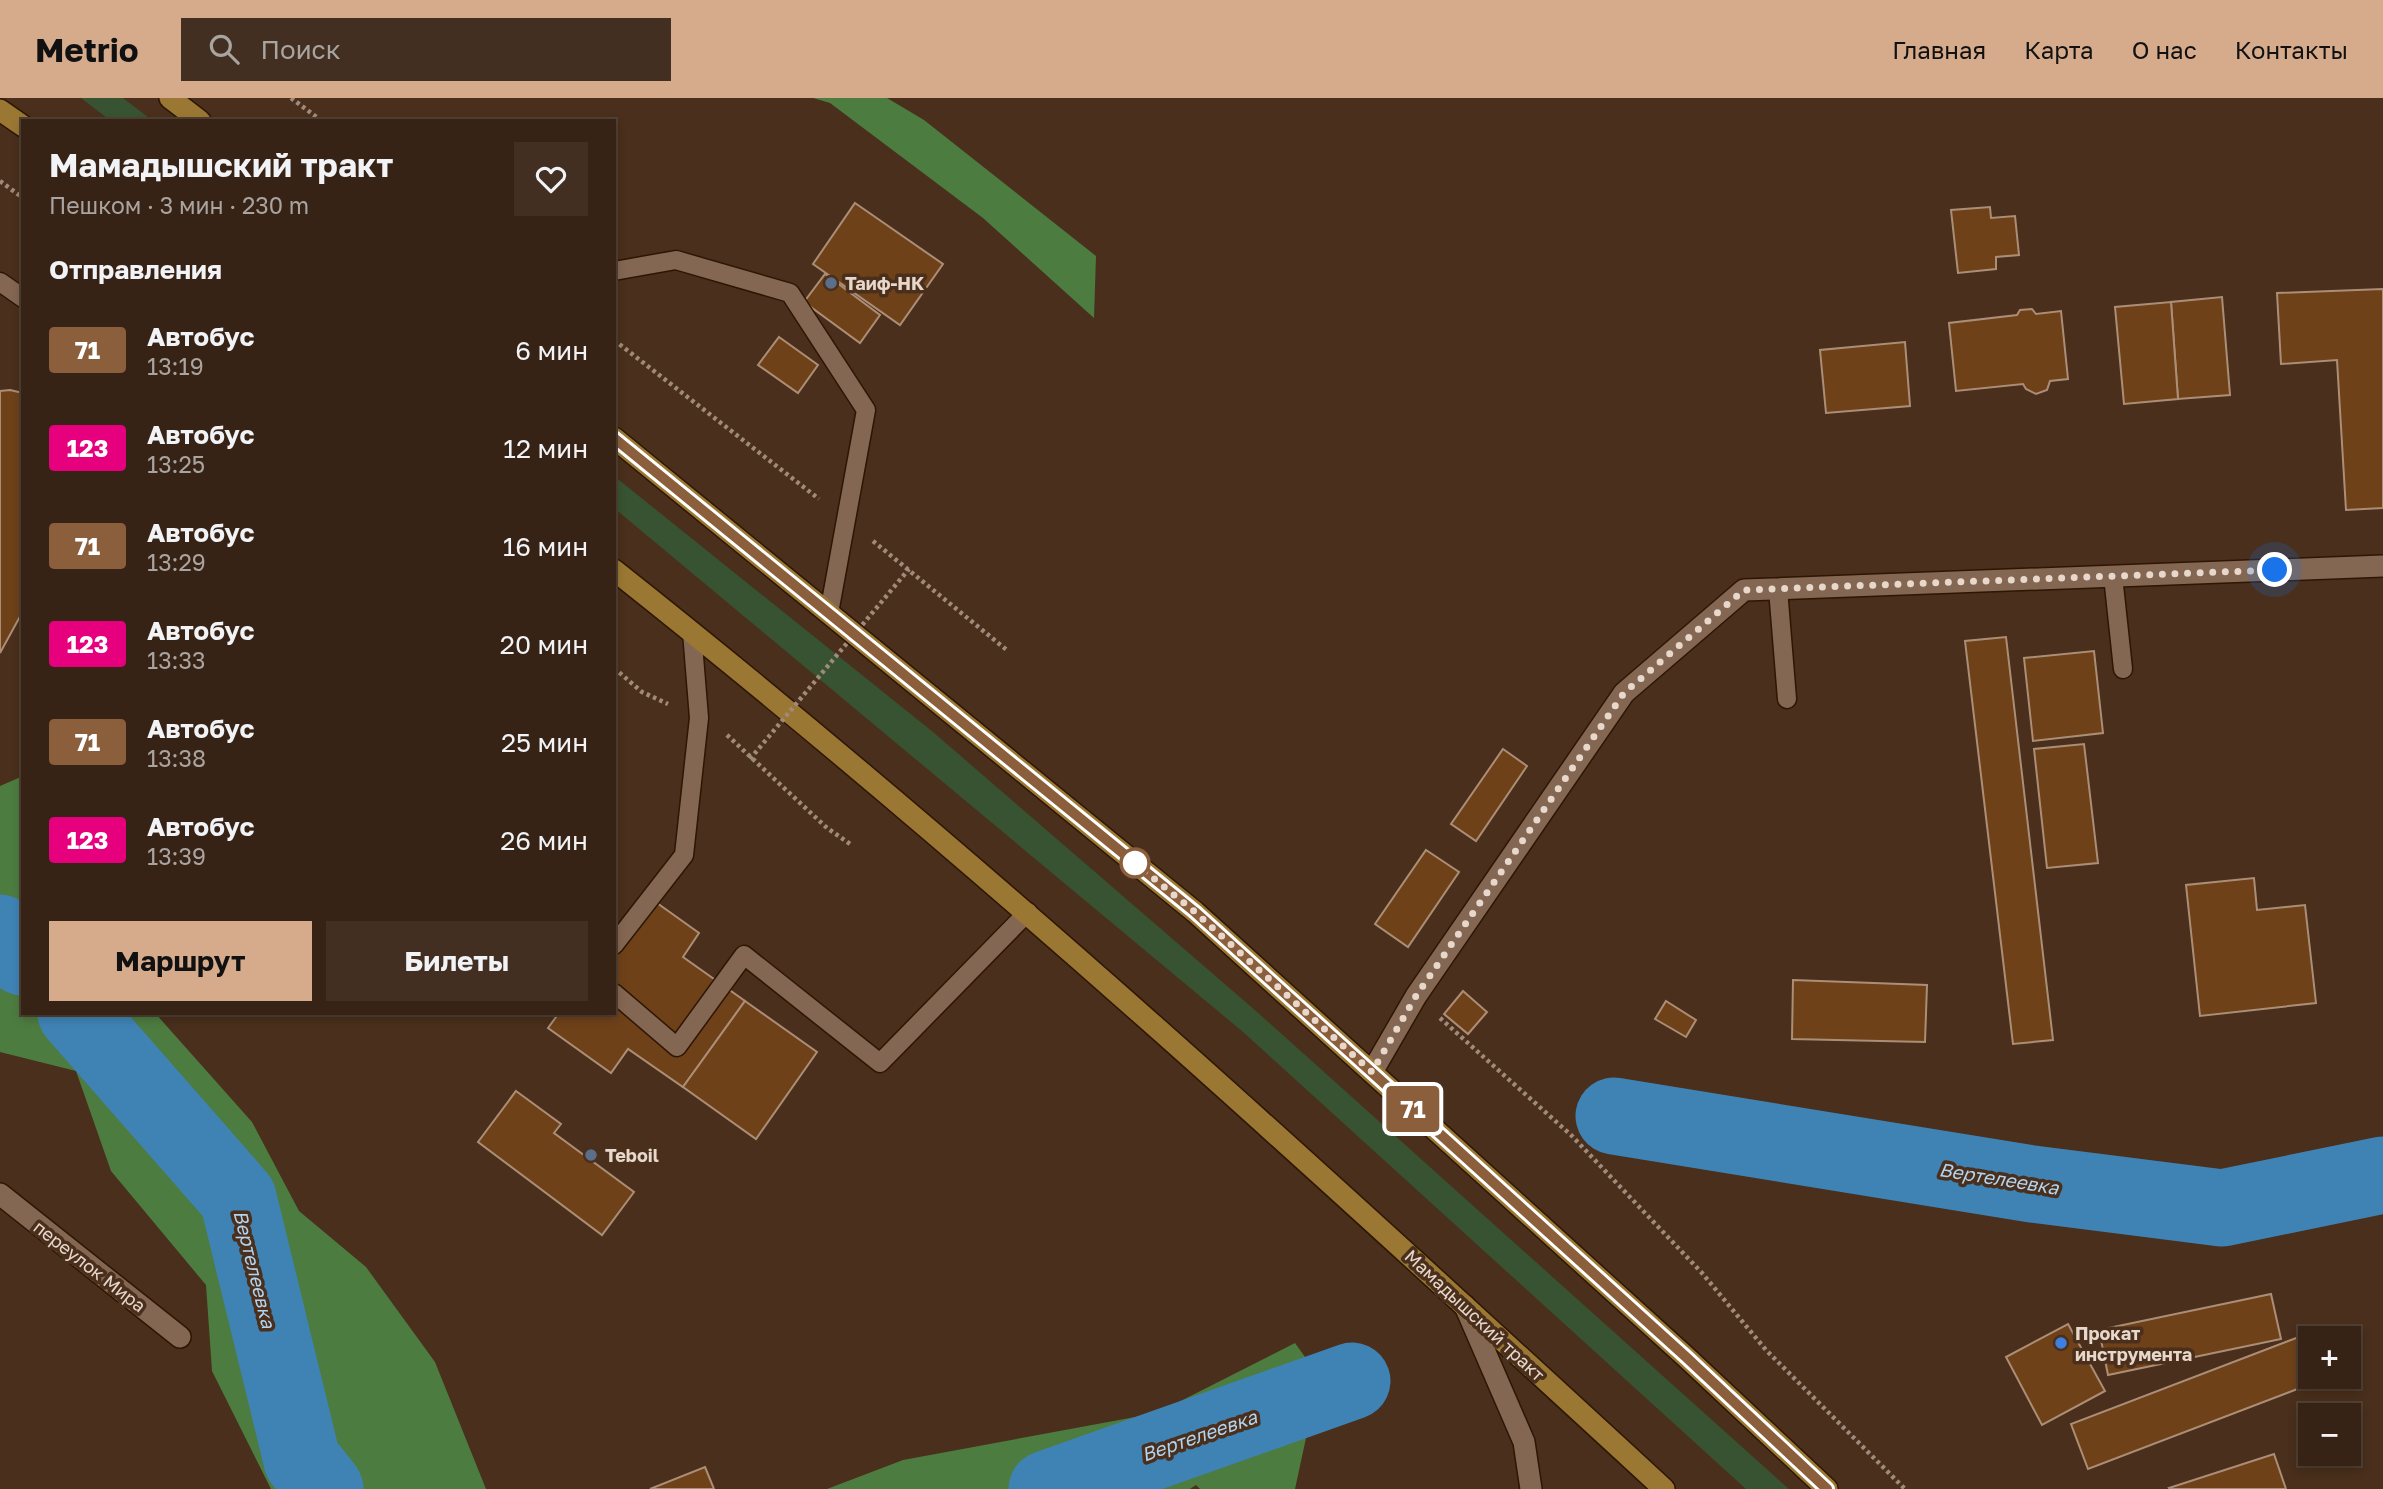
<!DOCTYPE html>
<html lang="ru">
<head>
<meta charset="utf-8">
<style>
  body { margin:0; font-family:"Golos Text",sans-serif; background:#422f22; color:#f1f3f6; height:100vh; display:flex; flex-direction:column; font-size:26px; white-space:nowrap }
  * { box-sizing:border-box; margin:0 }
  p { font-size:23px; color:#aaa4a0 }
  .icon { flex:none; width:38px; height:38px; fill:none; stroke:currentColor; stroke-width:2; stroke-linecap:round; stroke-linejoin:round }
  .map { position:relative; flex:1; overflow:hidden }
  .drawer { position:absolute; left:21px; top:21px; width:595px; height:896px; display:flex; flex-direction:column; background:#372315; border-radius:0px; box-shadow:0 4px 10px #0003,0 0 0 2px #514034 }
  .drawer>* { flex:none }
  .badge { padding:0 14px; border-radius:5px; font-size:24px; line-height:46px }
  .fabs { position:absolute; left:2298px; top:1228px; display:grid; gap:14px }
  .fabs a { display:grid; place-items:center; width:63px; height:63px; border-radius:0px; background:#372315; box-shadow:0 4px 10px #0003,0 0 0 2px #514034; font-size:35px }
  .you { position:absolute; width:35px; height:35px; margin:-18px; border:5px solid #fff; border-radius:50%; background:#1a73e8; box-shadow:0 0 0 10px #1a73e833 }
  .map>.badge { position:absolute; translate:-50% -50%; box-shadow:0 0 0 4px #fff }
  h2 { padding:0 28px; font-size:26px; line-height:63px }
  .round { display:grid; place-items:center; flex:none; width:74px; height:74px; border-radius:0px; background:#422f22 }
  .head { display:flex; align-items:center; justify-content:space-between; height:119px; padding:0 28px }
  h1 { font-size:33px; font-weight:700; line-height:52px }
  .primary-button { display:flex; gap:14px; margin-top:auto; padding:14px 28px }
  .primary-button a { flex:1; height:80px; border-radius:0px; background:#d6ab8b; color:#111; font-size:28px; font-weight:700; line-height:80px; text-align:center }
  .primary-button a+a { background:#422f22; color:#f1f3f6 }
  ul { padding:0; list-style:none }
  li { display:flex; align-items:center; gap:21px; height:98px; padding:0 28px }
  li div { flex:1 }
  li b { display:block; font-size:26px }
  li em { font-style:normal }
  li .badge { min-width:77px; font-weight:700; text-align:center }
  header { display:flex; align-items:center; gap:42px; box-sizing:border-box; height:98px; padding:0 35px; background:#d6ab8b; color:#111 }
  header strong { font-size:33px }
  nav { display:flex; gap:38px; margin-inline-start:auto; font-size:24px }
  .search { width:490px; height:63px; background:#422f22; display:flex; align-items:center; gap:18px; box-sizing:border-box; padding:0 24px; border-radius:0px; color:#aaa4a0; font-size:26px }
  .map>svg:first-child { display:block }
</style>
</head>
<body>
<header>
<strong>Metrio</strong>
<div class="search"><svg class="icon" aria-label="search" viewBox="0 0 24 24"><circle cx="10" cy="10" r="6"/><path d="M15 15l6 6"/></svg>Поиск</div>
<nav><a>Главная</a><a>Карта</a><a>О нас</a><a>Контакты</a></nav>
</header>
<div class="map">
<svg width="2383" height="1391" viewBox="0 0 2383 1391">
  <rect width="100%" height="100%" fill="#492f1c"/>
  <g fill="#385331">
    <path d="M 81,0 L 123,0 L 153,23 L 111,23 Z"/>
    <path d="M 614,378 L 933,634 L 1256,913 L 1789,1391 L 1746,1391 L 1243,934 L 614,410 Z"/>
  </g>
  <g fill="#4d7c40">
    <path d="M 813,0 L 887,0 L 924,22 L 1096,158 L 1094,220 L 983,120 L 830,5 Z"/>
    <path d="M 23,678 L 23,915 L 155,915 L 252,1024 L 299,1113 L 366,1169 L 435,1264 L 486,1391 L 271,1391 L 212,1273 L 206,1187 L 111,1073 L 76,973 L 0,954 L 0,688 Z"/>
    <path d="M 1295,1245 L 1343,1312 L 1309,1326 L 1295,1391 L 1200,1391 L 1196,1387 L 1190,1391 L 827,1391 L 903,1362 L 1157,1315 Z"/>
  </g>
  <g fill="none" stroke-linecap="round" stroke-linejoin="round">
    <g stroke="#3f83b5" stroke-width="77">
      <path d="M 0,835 L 23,859"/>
      <path d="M 76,915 L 238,1100 L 302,1362 L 325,1391"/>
      <path d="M 1614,1018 L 2032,1086 L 2222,1110 L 2383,1077"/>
      <path d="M 1047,1391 L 1352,1283"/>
    </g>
  </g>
  <g fill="#6e4119" stroke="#ac8e77" stroke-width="2">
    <path d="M 855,105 L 943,166 L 900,227 L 813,166 Z"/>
    <path d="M 1990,109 L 1991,120 L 2015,118 L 2019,157 L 1996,159 L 1996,171 L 1958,175 L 1951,112 Z"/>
    <path d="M 825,176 L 880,217 L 860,245 L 804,204 Z"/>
    <path d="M 2383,191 L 2383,410 L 2346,412 L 2337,262 L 2281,266 L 2277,195 Z"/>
    <path d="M 2222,199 L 2230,297 L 2178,301 L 2171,204 Z"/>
    <path d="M 2171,204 L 2178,301 L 2124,306 L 2115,209 Z"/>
    <path d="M 2032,211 L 2036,216 L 2061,213 L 2068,281 L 2050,283 L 2047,292 L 2036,296 L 2026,291 L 2023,286 L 1956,293 L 1949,225 L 2017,217 L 2020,212 Z"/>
    <path d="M 779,239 L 818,267 L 798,295 L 758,267 Z"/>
    <path d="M 1905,244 L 1910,308 L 1826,315 L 1820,252 Z"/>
    <path d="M 10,292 L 23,295 L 23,513 L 0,555 L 0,293 Z"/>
    <path d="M 2006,539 L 2053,942 L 2013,946 L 1965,543 Z"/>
    <path d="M 2094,553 L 2103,635 L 2033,643 L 2024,560 Z"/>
    <path d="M 2084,646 L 2098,765 L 2047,770 L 2034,651 Z"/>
    <path d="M 1503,651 L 1527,668 L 1476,743 L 1451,726 Z"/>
    <path d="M 1426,752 L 1459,774 L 1408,849 L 1375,826 Z"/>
    <path d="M 2254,780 L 2257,812 L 2305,807 L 2316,905 L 2200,918 L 2186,787 Z"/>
    <path d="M 643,795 L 699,835 L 683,859 L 745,903 L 683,989 L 628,951 L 611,975 L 548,930 L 559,915 L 614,915 L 614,836 Z"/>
    <path d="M 1793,882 L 1927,887 L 1925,944 L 1792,941 Z"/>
    <path d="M 1463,893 L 1487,914 L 1468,936 L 1444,916 Z"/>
    <path d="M 745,903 L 817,954 L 756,1041 L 683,989 Z"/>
    <path d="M 1666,903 L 1696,922 L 1686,939 L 1655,921 Z"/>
    <path d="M 516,993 L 561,1026 L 554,1035 L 634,1094 L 602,1137 L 478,1044 Z"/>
    <path d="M 2271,1196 L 2281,1241 L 2108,1277 L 2099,1232 Z"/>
    <path d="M 2068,1226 L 2105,1293 L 2042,1327 L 2006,1259 Z"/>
    <path d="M 2304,1237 L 2310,1253 L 2310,1279 L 2321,1282 L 2088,1371 L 2071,1326 Z"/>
    <path d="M 2274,1356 L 2286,1391 L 2170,1391 L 2169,1390 Z"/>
    <path d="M 705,1369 L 714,1391 L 650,1391 Z"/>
  </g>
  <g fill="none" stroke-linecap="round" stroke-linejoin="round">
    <g stroke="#2e1604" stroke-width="21">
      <g id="service">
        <path d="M 614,173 L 676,162 L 790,195 L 866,312 L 829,515"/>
        <path d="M 0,184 L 23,200"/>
        <path d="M 2113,478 L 2123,571"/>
        <path d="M 1778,491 L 1787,601"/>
        <path d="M 614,847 L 684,757 L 699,620 L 692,534"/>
        <path d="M 614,895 L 677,949 L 744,857 L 880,965 L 1028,814"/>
      </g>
    </g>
    <g stroke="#2e1604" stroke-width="24">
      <g id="minor">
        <path d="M 1372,974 L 1416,898 L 1624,595 L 1744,492 L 2383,468"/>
        <path d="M 0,1096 L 180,1239"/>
        <path d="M 1465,1208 L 1524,1344 L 1531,1391"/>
      </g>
    </g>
    <g stroke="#2e1604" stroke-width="24">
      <g id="primary">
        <path d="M 170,0 L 200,23"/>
        <path d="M 0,12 L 23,28"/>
        <path d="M 614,340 L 1195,814 L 1686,1259 L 1827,1391"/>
        <path d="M 614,472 C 979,761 1322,1076 1664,1391"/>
      </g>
    </g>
    <g stroke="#9f8a7b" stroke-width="4.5" stroke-dasharray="3.5 3.5" stroke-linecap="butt">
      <path d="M 291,0 L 322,23"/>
      <path d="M 0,83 L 23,100"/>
      <path d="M 614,242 L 819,401"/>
      <path d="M 873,443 L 1008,553"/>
      <path d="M 614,570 L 642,594 L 668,606"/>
      <path d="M 727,637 L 827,730 L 850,746"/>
      <path d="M 1440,920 L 1571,1037 L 1702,1175 L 1766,1252 L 1905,1391"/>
    </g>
    <use href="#service" stroke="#846752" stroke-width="18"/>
    <use href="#minor" stroke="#846752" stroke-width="21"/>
    <use href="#primary" stroke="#9a7833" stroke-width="21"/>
    <path stroke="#9f8a7b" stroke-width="4.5" stroke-dasharray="3.5 3.5" stroke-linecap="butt" d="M 750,661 L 909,471"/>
  </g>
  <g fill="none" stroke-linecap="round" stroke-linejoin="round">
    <g stroke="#fff" stroke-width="16">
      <path id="line" d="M 614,340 L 1195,814 L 1686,1259 L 1827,1391"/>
    </g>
    <use href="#line" stroke="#8b5e3c" stroke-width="10"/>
    <path stroke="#e8d7cb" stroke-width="7" stroke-dasharray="0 12.6" d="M 1135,765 L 1195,814 L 1372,974 L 1416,898 L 1624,595 L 1744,492 L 2275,472"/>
  </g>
  <g fill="#5c6f8a" stroke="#492f1c" stroke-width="2.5">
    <circle cx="831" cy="185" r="7"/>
    <circle cx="591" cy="1057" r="7"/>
  </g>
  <circle fill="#fff" stroke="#8b5e3c" stroke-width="3.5" cx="1135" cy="765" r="14"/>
  <circle fill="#3f7fe0" stroke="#492f1c" stroke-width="2.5" cx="2061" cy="1245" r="7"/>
  <g text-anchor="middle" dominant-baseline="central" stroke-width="7" stroke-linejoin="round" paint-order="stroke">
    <g font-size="18" font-weight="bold" fill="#e8d7cb" stroke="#492f1c" text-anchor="start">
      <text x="845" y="185">Таиф-НК</text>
      <text x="605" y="1057">Teboil</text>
      <text x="2075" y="1235">Прокат<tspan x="2075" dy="21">инструмента</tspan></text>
    </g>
    <g font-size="18" fill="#e8d7cb" stroke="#492f1c">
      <text transform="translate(90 1168) rotate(38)">переулок Мира</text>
      <text transform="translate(1475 1217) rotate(43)">Мамадышский тракт</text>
    </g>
    <g font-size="19" font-style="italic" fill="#b2d4f0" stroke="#492f1c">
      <text transform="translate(1999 1080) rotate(9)">Вертелеевка</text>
      <text transform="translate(255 1171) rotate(76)">Вертелеевка</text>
      <text transform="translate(1199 1337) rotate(-19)">Вертелеевка</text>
    </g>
  </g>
</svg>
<div class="fabs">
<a>+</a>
<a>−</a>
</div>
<div class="you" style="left:2275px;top:472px"></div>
<b class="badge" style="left:1413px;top:1011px;background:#8b5e3c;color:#fff">71</b>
<section class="drawer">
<div class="head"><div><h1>Мамадышский тракт</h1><p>Пешком · 3 мин · 230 m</p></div><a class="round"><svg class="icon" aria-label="heart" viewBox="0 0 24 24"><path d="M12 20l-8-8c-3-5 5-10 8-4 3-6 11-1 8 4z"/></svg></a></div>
<h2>Отправления</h2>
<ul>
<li><span class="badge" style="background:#8b5e3c;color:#fff">71</span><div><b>Автобус</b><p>13:19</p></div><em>6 мин</em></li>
<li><span class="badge" style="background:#e6007e;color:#fff">123</span><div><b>Автобус</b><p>13:25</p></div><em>12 мин</em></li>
<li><span class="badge" style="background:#8b5e3c;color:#fff">71</span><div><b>Автобус</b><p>13:29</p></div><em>16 мин</em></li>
<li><span class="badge" style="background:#e6007e;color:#fff">123</span><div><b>Автобус</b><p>13:33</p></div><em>20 мин</em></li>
<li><span class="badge" style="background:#8b5e3c;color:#fff">71</span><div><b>Автобус</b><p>13:38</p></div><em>25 мин</em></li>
<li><span class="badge" style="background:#e6007e;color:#fff">123</span><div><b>Автобус</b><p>13:39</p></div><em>26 мин</em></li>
</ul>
<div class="primary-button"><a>Маршрут</a><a>Билеты</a></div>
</section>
</div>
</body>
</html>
